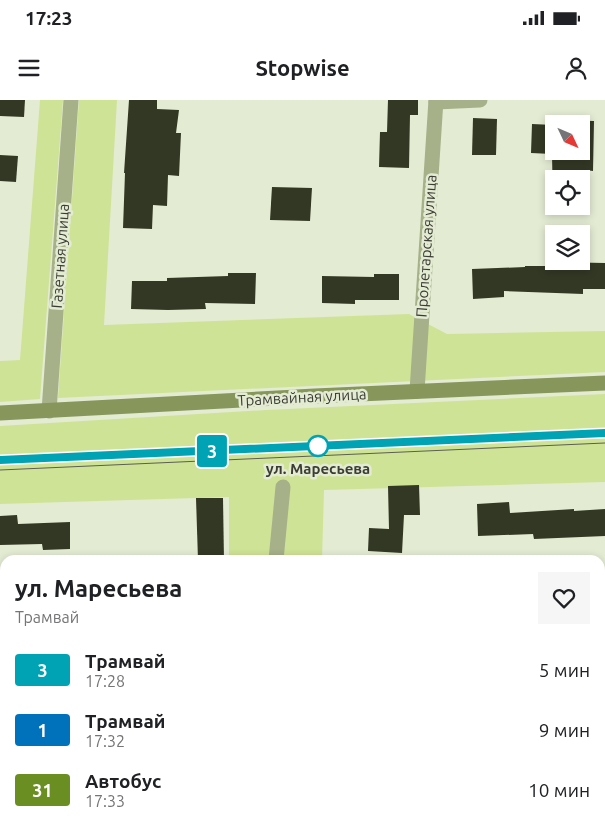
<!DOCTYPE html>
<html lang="ru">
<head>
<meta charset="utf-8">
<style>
  body { margin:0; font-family:Ubuntu,sans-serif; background:#f6f6f6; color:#202124; height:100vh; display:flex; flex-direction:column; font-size:19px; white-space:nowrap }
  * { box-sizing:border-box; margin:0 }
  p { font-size:16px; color:#757577 }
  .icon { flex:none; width:28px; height:28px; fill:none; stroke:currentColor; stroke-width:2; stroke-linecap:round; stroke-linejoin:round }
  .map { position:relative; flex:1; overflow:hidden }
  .panel { position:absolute; left:0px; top:455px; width:605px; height:276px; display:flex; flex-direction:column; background:#fff; border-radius:15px 15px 0 0; box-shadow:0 2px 8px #0003 }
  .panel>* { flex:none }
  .badge { padding:0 10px; border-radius:4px; font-size:18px; line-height:32px }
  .needle { width:32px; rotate:134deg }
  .tools { position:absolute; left:545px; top:15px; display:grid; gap:10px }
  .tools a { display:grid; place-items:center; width:45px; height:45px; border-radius:0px; background:#fff; box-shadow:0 2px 8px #0003; font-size:25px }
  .map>.badge { position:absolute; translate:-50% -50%; box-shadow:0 0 0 2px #fff }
  .round { display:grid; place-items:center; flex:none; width:52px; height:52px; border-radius:0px; background:#f6f6f6 }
  .headline { display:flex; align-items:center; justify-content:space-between; height:85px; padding:0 15px }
  h1 { font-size:24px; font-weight:700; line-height:38px }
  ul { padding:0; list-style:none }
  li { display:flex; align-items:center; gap:15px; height:60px; padding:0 15px }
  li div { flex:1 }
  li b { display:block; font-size:19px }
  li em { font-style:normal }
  li .badge { min-width:55px; font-weight:700; text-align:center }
  .status { display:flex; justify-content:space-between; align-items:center; height:35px; padding:0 25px; background:#fff; direction:ltr }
  .status svg { height:14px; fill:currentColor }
  header { display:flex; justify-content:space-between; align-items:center; height:65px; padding:0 15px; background:#fff; font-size:22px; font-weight:700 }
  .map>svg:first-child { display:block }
</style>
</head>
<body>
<div class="status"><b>17:23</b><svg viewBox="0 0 49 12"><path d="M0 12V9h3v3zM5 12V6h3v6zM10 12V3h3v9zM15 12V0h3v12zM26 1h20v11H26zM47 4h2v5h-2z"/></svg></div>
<header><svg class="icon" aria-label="menu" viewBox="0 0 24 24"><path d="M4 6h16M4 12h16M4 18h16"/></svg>Stopwise<svg class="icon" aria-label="person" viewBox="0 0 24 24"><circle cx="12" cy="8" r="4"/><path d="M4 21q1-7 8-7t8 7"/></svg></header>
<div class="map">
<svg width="605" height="731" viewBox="0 0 605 731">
  <rect width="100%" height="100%" fill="#e4ebd3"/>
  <g fill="#cfe396">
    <path d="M 40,0 L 63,0 L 40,299 L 0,302 L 0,261 L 20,260 Z"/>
    <path d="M 79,0 L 117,0 L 104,225 L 409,214 L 447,234 L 605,231 L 605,272 L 58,298 Z"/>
    <path d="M 605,294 L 605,382 L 324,390 L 322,460 L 229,460 L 229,397 L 0,404 L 0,326 L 266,310 Z"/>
    <rect x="225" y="726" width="90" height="5"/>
  </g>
  <g fill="#333825">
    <path d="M 0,0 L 25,0 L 24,17 L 0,16 Z"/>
    <path d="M 129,0 L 157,0 L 157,9 L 179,10 L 176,33 L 181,33 L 179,76 L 168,75 L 167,106 L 153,105 L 152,129 L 123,128 L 125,73 L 124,73 Z"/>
    <path d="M 388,0 L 418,0 L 418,15 L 410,15 L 409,68 L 379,67 L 380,32 L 387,32 Z"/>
    <path d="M 473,18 L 497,19 L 496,55 L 472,55 Z"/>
    <path d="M 558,20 L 594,21 L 593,71 L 585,70 L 586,106 L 581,106 L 581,79 L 554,79 L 554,106 L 568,106 L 553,107 L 552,54 L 531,53 L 532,24 L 554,25 L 554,51 L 581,51 L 581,24 L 558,24 Z"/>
    <path d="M 0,55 L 18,56 L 16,82 L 0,81 Z"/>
    <path d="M 272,87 L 312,88 L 310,121 L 270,120 Z"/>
    <path d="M 553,162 L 605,163 L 605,189 L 583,189 L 583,194 L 504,191 L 504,197 L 473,199 L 472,169 L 525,167 L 525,166 L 552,166 Z"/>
    <path d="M 228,173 L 256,173 L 255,204 L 205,203 L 206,209 L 168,210 L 131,209 L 132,181 L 167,181 L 167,178 L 228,176 Z"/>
    <path d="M 374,174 L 399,174 L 399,200 L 355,200 L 355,204 L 322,203 L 322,176 L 374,177 Z"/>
    <path d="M 419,385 L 420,415 L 404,415 L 402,453 L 368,451 L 369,428 L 389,429 L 388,386 Z"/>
    <path d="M 196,398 L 223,398 L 224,460 L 198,460 Z"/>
    <path d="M 509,402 L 510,413 L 574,409 L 574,411 L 605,409 L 605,436 L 534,439 L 533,434 L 478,436 L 477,404 Z"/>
    <path d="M 17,415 L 18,424 L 70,422 L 70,449 L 43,450 L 42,444 L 0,445 L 0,416 Z"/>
  </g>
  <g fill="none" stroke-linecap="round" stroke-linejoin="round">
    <g stroke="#a6b18a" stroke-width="15">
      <path d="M 436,2 L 480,0"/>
      <path d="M 417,291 L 436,0"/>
      <path d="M 49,311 L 71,0"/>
      <path d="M 276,460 L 283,387"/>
      <path d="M 270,731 L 270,726"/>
    </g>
    <path stroke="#87965b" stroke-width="15" d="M 0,313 L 315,296 L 605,283"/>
    <g stroke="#5b5e52" stroke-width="1">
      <path d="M 0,360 L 605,333"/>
      <path d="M 0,370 L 605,343"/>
    </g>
  </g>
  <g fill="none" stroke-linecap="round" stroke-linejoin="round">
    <g stroke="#fff" stroke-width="11">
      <path id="line" d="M 0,360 L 605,333"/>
    </g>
    <use href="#line" stroke="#00a3b4" stroke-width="8"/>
  </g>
  <circle fill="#fff" stroke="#00a3b4" stroke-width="2.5" cx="318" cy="346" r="10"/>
  <g text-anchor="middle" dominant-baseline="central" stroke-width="5" stroke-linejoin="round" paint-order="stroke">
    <g font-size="15" fill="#3b3d34" stroke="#e4ebd3">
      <text transform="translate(426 146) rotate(-86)">Пролетарская улица</text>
      <text transform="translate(60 156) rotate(-86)">Газетная улица</text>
      <text transform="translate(302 297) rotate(-3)">Трамвайная улица</text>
    </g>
    <g font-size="15" font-weight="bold" fill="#3b3d34" stroke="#e4ebd3">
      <text x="318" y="368">ул. Маресьева</text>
    </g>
  </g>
</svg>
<div class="tools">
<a><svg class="needle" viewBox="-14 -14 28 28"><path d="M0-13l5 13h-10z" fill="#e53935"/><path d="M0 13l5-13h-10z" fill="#757577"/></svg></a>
<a><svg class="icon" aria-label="locate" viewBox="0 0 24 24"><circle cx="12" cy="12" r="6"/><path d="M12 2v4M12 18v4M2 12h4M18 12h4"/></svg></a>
<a><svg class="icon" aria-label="layers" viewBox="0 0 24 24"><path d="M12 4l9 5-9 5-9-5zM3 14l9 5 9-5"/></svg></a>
</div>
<b class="badge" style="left:212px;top:351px;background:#00a3b4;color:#fff">3</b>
<section class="panel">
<div class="headline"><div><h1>ул. Маресьева</h1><p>Трамвай</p></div><a class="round"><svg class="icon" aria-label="heart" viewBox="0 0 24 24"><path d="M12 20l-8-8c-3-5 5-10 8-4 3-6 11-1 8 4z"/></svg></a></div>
<ul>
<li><span class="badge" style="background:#00a3b4;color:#fff">3</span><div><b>Трамвай</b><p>17:28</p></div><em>5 мин</em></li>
<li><span class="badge" style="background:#0072bc;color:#fff">1</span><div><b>Трамвай</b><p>17:32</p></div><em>9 мин</em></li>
<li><span class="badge" style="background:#6b8e23;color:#fff">31</span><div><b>Автобус</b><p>17:33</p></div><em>10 мин</em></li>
</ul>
</section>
</div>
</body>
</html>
